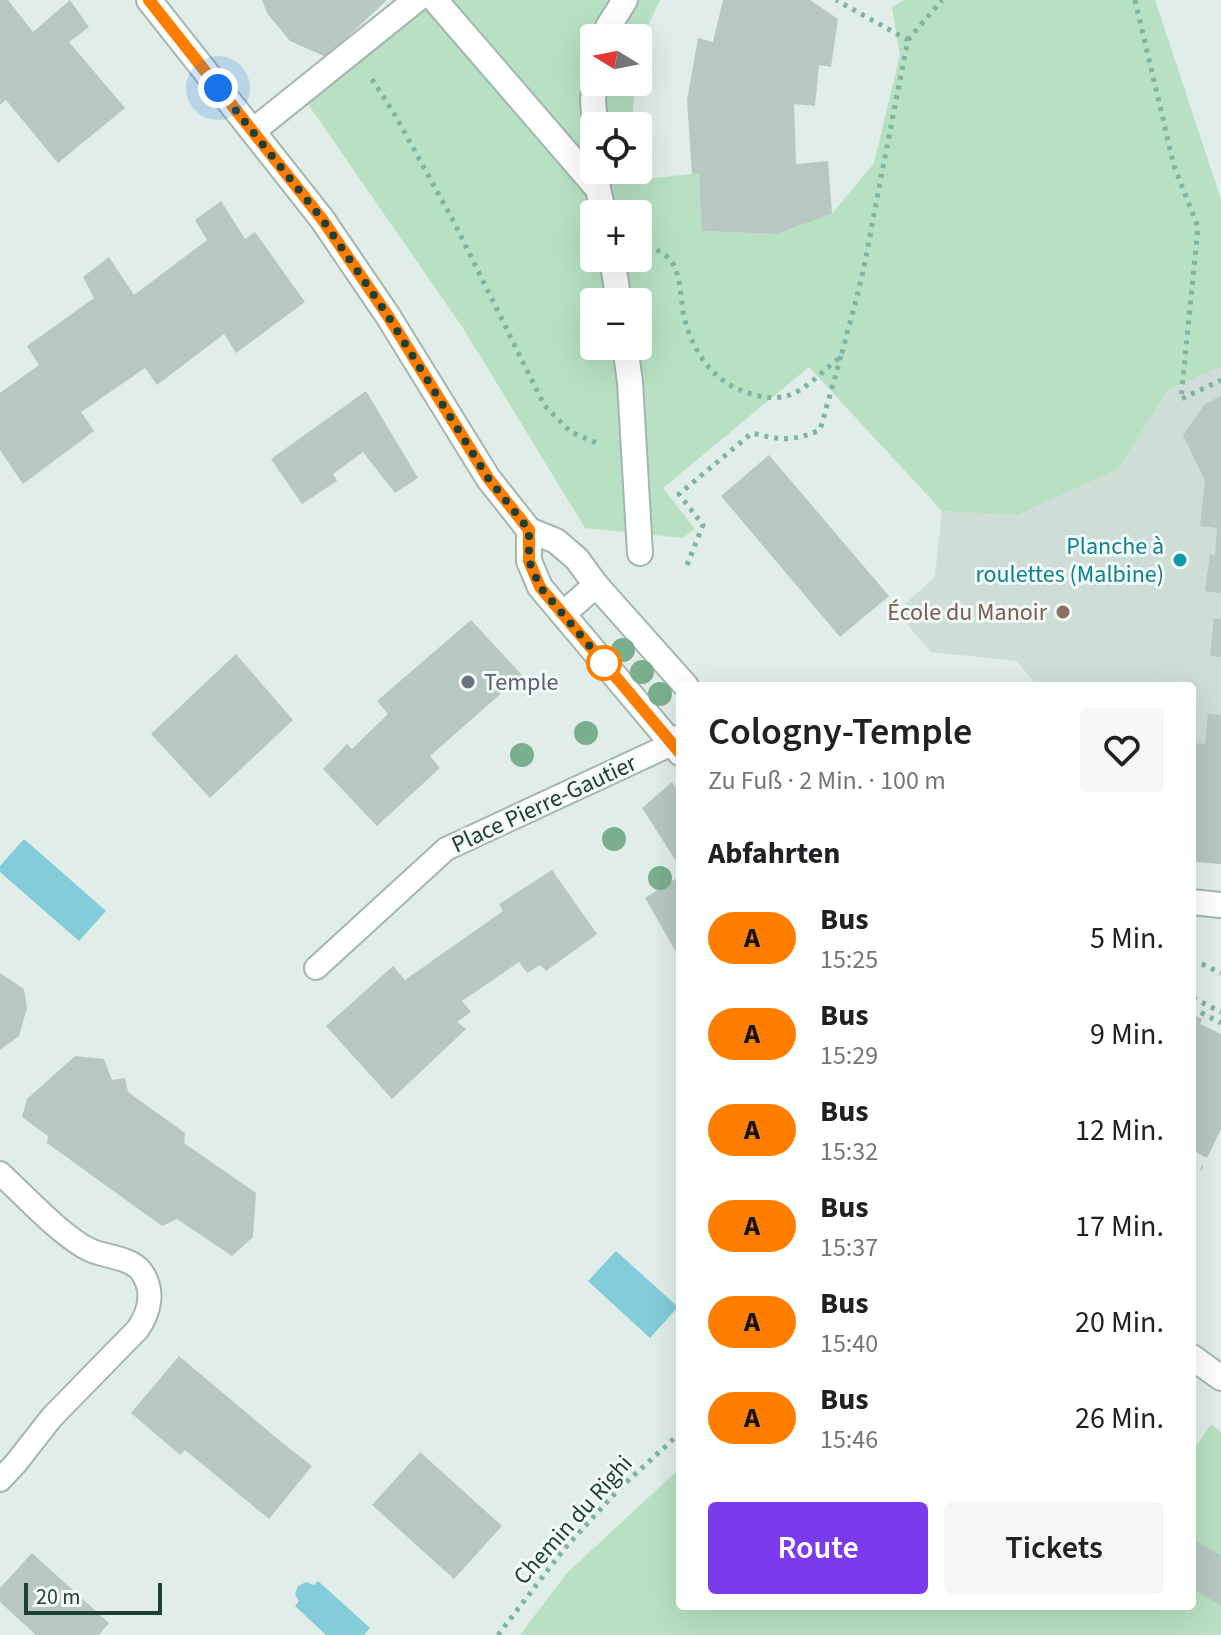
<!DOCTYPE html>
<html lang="de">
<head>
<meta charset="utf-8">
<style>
  body { margin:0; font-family:"Source Sans 3",sans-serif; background:#f6f6f6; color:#202124; height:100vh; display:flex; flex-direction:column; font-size:30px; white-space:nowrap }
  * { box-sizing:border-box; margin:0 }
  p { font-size:26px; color:#757577 }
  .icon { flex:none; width:44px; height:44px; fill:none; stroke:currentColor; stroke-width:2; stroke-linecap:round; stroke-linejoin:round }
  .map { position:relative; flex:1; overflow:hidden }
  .sheet { position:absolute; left:676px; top:682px; width:520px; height:928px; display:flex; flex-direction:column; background:#fff; border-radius:8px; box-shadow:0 8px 32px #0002 }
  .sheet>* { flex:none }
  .badge { padding:0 16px; border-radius:26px; font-size:28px; line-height:52px }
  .needle { width:52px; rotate:280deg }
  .buttons { position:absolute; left:580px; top:24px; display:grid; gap:16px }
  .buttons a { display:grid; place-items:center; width:72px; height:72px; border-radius:8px; background:#fff; box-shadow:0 8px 32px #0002; font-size:40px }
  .scale { position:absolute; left:24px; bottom:20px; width:138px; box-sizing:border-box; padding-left:8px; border:4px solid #1f4037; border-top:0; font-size:22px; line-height:28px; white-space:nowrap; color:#1f4037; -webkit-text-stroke:6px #f2f9f6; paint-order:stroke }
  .you { position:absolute; width:40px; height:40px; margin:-20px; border:6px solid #fff; border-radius:50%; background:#1a73e8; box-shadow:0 0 0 12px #1a73e833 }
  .map>.badge { position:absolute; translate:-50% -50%; box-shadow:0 0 0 4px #fff }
  h2 { padding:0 32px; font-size:30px; line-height:72px }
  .round { display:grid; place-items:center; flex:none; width:84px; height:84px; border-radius:8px; background:#f6f6f6 }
  .summary { display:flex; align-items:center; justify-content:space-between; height:136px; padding:0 32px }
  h1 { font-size:38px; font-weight:600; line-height:60px }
  .button { display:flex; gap:16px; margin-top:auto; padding:16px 32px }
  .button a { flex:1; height:92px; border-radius:8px; background:#7c3aed; color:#fff; font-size:32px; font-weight:600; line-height:92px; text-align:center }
  .button a+a { background:#f6f6f6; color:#202124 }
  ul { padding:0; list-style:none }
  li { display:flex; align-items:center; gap:24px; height:96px; padding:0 32px }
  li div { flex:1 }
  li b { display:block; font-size:30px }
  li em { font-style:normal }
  li .badge { min-width:88px; font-weight:700; text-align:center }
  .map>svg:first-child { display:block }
</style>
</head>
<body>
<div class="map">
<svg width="1221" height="1635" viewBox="0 0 1221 1635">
  <rect width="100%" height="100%" fill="#e1ede8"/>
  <path fill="#cfddd7" d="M 1221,367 L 1221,864 L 1197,862 L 1192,854 L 1192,686 L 1037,686 L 1017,661 L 931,652 L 900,616 L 909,608 L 905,604 L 935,577 L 942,511 L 1018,515 L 1118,469 L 1169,389 Z"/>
  <g fill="#b7e1c2" fill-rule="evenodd">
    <path d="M 416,0 L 660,0 L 638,47 L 638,38 L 594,38 L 594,82 L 635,82 L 632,126 L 594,126 L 594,170 L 628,170 L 628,181 L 699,173 L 703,231 L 776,234 L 832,214 L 874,163 L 900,55 L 892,7 L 904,0 L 1155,0 L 1221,199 L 1221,367 L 1169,389 L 1118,469 L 1018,515 L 942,511 L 809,367 L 663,488 L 695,529 L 683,538 L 585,528 L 463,328 L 301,94 ZM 594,214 L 638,214 L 638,258 L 594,258 ZM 594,302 L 638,302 L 638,346 L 594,346 Z"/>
    <path d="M 1211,1424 L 1221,1432 L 1221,1635 L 520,1635 L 567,1573 L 680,1468 L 680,1606 L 1192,1606 L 1192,1452 Z"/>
  </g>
  <g fill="#83ccd9">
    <path d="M 24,839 L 106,911 L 79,941 L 0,872 L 0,866 Z"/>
    <path d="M 616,1251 L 678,1307 L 650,1338 L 588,1281 Z"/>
    <path d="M 318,1581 L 370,1628 L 364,1635 L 326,1635 L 295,1606 L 299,1601 L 295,1594 L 298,1586 L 306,1582 L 314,1585 Z"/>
  </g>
  <g fill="#b6c8c1">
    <path d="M 0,0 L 8,0 L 33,32 L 70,0 L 89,27 L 69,42 L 125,108 L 58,163 L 6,100 L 0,105 Z"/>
    <path d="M 262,0 L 387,0 L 326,57 L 290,41 L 267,13 Z"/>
    <path d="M 723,0 L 810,0 L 838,19 L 831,67 L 819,65 L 815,106 L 794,104 L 796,164 L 828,161 L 832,214 L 776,234 L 702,231 L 699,173 L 692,174 L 687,100 L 698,38 L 713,42 Z"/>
    <path d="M 221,201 L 245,239 L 255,232 L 305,302 L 236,353 L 224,334 L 157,385 L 145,368 L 81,412 L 94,431 L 23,484 L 0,450 L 0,393 L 39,365 L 27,346 L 94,298 L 83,277 L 109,257 L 134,295 L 207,240 L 195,220 Z"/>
    <path d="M 366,391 L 418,478 L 395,493 L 363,452 L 333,474 L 337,481 L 302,504 L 271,459 Z"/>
    <path d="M 1221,396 L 1221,593 L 1205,591 L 1210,554 L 1215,556 L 1217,528 L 1200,526 L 1205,481 L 1183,435 L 1205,404 Z"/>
    <path d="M 769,455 L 889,596 L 840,637 L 721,496 Z"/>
    <path d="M 1214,618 L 1221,619 L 1221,657 L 1210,656 Z"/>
    <path d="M 471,620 L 522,675 L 430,756 L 440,768 L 377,826 L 323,769 L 347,744 L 352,749 L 388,714 L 377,701 Z"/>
    <path d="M 236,654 L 293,720 L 210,798 L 151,734 Z"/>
    <path d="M 1208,714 L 1221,715 L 1221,864 L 1197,862 L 1194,854 L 1196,836 L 1192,836 L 1192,743 L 1205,744 Z"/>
    <path d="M 672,782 L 680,795 L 680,867 L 642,808 Z"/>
    <path d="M 552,870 L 597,934 L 546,971 L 540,965 L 527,973 L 519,962 L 462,1001 L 471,1012 L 457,1022 L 466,1029 L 392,1099 L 326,1026 L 393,966 L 405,980 L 503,911 L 499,904 Z"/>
    <path d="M 680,876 L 680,959 L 645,898 Z"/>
    <path d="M 0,973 L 24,989 L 27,1008 L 19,1036 L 0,1050 Z"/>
    <path d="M 1192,1014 L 1202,1019 L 1200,1024 L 1221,1034 L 1221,1129 L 1207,1158 L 1192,1150 Z"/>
    <path d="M 75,1056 L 104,1059 L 112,1080 L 125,1078 L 128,1092 L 185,1133 L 184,1143 L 256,1193 L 253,1237 L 232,1256 L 177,1219 L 162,1226 L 47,1143 L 48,1136 L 22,1117 L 27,1099 Z"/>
    <path d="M 179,1356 L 280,1441 L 312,1466 L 269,1519 L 185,1450 L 180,1455 L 131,1413 Z"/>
    <path d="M 420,1452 L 502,1526 L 454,1579 L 372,1505 Z"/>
    <path d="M 1192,1538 L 1221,1556 L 1221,1606 L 1192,1588 Z"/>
    <path d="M 32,1553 L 109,1623 L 99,1635 L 36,1635 L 0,1602 L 0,1588 Z"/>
  </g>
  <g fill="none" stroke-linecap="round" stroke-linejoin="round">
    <g stroke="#a3b6af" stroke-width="26">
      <g id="service">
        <path d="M 316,968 L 446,849 L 672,744 L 680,736"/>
        <path d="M 0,1173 C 24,1195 62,1237 90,1250 C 105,1257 130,1257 141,1271 C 155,1290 150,1311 138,1329 L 52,1417 L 16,1463 L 0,1480"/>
      </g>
    </g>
    <g stroke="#a3b6af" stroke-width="28">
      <g id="pedestrian">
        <path d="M 435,0 L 598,189"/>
        <path d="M 605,38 L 608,27 L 625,0"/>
        <path d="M 595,126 L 593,100 L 595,82"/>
        <path d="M 253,131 L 416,0"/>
        <path d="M 597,173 L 598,189 L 604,214"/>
        <path d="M 612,258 L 619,302"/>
        <path d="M 625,346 L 630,382 L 640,553"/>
      </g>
    </g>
    <g stroke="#a3b6af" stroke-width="28">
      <path id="minor" d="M 563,614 L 596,585"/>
    </g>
    <g stroke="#a3b6af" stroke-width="28">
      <g id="tertiary">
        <path d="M 149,0 L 322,219 L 388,316 L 488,478 L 529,530 L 556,541 L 577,559 L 596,585 L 686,686"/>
        <path d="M 529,530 L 529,561 L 540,587 L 680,753"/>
        <path d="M 1192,902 L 1221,905"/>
        <path d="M 1192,1357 L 1221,1378"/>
      </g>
    </g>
    <g stroke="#7eb4a3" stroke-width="5" stroke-dasharray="4 6" stroke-linecap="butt">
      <path d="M 1135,0 L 1174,166 L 1198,227 L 1181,399 L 1221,380"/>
      <path d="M 908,40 L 942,0"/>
      <path d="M 372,79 L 395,115 L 455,224 L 544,405 L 571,432 L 599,444"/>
      <path d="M 647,247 C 687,256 677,292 685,321 C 695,356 716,384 751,394 C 787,404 801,392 827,368 C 831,365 837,361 840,356 C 844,350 845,340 847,333 C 854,309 860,286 865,262 C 879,188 893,114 908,40 L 836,0"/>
      <path d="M 687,565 L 703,525 L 679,494 L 752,433 C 781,440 792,442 820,430 L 841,356"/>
      <path d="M 1192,963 L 1202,964 L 1221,973"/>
      <path d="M 1193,998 L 1221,1012"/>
      <path d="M 1192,1008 L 1221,1023"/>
      <path d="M 1192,1164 L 1202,1168"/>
      <path d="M 498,1635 L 564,1549 L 619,1489 L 680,1433"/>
    </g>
    <use href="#service" stroke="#fff" stroke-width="22"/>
    <use href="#pedestrian" stroke="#fff" stroke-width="24"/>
    <use href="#minor" stroke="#fff" stroke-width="24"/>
    <use href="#tertiary" stroke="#fff" stroke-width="24"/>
  </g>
  <g fill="#7aaf8e">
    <circle cx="623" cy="650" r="12"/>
    <circle cx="642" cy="672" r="12"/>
    <circle cx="660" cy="694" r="12"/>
    <circle cx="586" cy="733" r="12"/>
    <circle cx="522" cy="755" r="12"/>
    <circle cx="614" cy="839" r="12"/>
    <circle cx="660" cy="878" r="12"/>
  </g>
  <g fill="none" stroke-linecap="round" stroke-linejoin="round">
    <g stroke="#fff" stroke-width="18">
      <path id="line" d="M 149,0 L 322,219 L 388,316 L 488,478 L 529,530 L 529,561 L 540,587 L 680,753"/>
    </g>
    <use href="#line" stroke="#ff7e00" stroke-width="12"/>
    <path stroke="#1f4037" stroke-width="8" stroke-dasharray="0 14.4" d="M 218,88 L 322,219 L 388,316 L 488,478 L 529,530 L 529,561 L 540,587 L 604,663"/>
  </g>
  <circle fill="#0f9aa8" stroke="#f2f9f6" stroke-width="3" cx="1180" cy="560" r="8"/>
  <circle fill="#8d6e63" stroke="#f2f9f6" stroke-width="3" cx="1063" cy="612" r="8"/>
  <circle fill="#fff" stroke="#ff7e00" stroke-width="4" cx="604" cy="663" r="16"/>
  <circle fill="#6b7280" stroke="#f2f9f6" stroke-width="3" cx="468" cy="682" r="8"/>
  <g text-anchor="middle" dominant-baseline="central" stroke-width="6" stroke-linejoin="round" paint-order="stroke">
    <g font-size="24" fill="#0d838f" stroke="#f2f9f6" text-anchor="end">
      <text x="1164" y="546">Planche à<tspan x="1164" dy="28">roulettes (Malbine)</tspan></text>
    </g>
    <g font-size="24" fill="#785e54" stroke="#f2f9f6" text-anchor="end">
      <text x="1047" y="612">École du Manoir</text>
    </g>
    <g font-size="24" fill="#5b616d" stroke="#f2f9f6" text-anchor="start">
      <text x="484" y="682">Temple</text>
    </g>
    <g font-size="24" fill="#1f4037" stroke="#f2f9f6">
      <text transform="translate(544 804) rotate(-25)">Place Pierre-Gautier</text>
      <text transform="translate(573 1520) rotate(-48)">Chemin du Righi</text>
    </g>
  </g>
</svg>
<div class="buttons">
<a><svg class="needle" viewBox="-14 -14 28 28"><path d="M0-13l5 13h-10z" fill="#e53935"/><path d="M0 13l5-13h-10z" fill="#757577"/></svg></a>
<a><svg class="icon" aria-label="locate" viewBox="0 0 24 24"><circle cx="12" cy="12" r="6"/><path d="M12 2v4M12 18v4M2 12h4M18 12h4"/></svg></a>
<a>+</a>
<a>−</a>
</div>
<div class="scale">20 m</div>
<div class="you" style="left:218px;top:88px"></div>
<section class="sheet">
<div class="summary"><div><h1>Cologny-Temple</h1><p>Zu Fuß · 2 Min. · 100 m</p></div><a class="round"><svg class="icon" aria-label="heart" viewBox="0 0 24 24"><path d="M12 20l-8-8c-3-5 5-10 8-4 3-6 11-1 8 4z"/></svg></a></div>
<h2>Abfahrten</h2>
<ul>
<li><span class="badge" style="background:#ff7e00;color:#111">A</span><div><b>Bus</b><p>15:25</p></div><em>5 Min.</em></li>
<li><span class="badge" style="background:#ff7e00;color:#111">A</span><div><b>Bus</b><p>15:29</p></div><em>9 Min.</em></li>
<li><span class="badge" style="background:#ff7e00;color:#111">A</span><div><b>Bus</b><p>15:32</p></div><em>12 Min.</em></li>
<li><span class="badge" style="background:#ff7e00;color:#111">A</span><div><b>Bus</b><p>15:37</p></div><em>17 Min.</em></li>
<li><span class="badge" style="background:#ff7e00;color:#111">A</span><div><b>Bus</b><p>15:40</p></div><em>20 Min.</em></li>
<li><span class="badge" style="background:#ff7e00;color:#111">A</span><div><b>Bus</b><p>15:46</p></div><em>26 Min.</em></li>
</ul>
<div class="button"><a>Route</a><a>Tickets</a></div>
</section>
</div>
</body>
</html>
